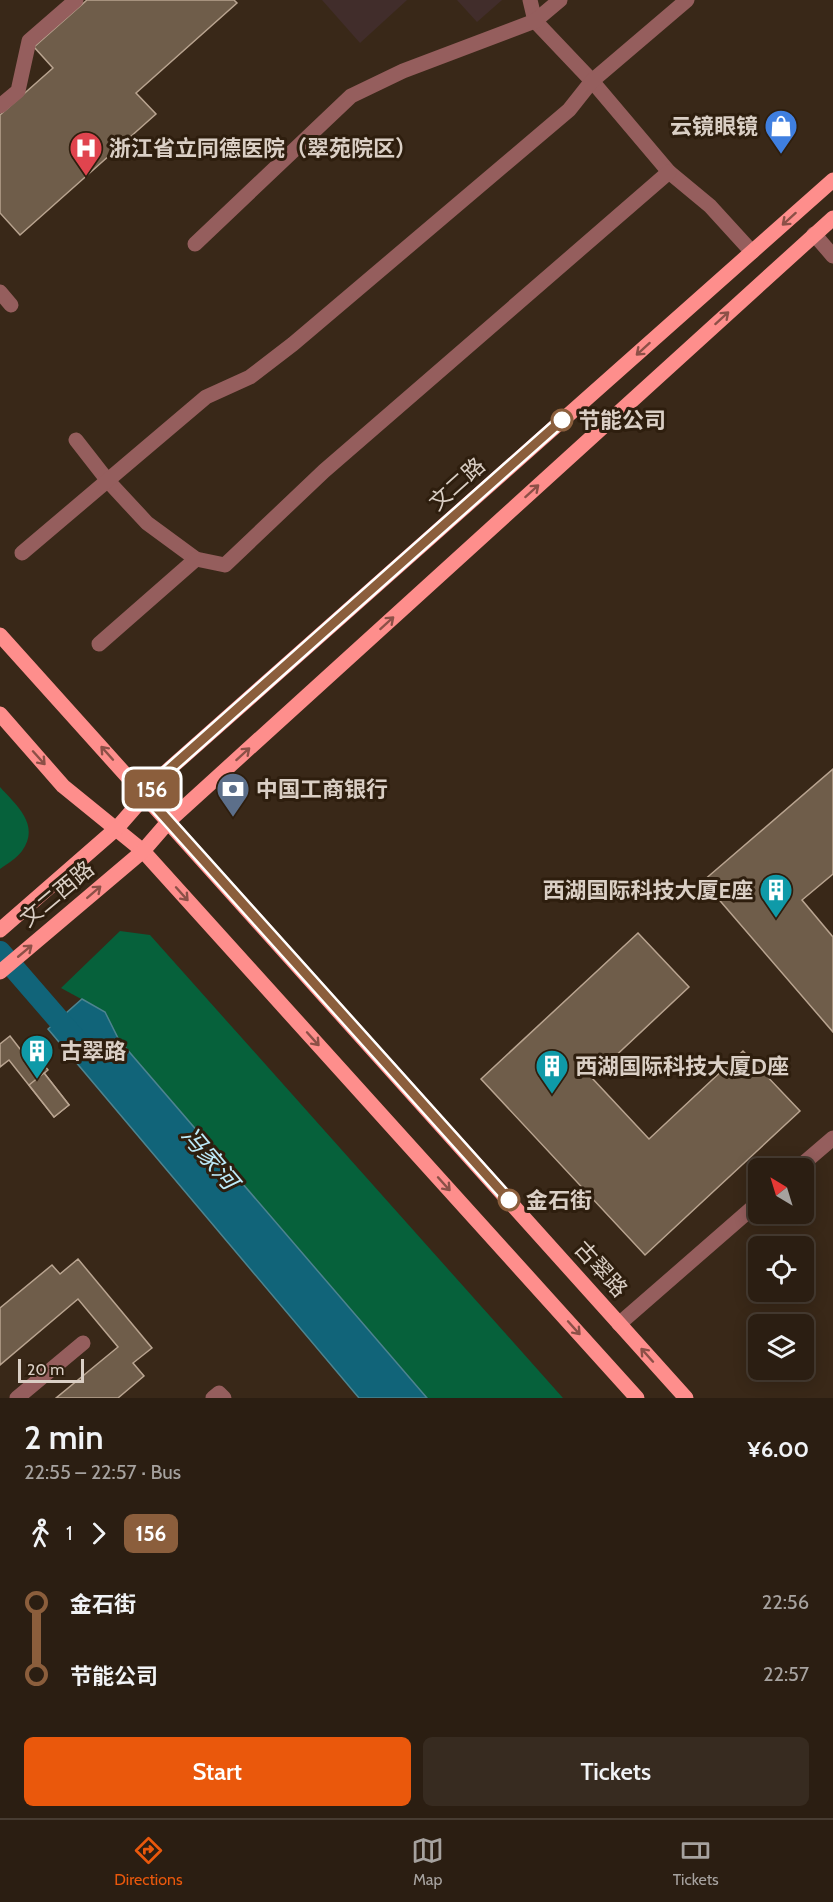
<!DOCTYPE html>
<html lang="en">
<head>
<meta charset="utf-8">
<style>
  body { margin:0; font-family:Cabin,"Noto Sans SC",sans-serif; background:#372b20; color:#f1f3f6; height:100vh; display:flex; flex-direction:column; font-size:22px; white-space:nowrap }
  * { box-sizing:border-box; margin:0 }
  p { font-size:20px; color:#a6a29f }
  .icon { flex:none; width:33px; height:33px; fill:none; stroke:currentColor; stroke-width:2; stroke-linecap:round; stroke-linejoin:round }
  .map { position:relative; height:1398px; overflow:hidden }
  .details { display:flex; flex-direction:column; background:#2b1e12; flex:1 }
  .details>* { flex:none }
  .badge { padding:0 12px; border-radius:9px; font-size:21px; line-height:39px }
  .needle { width:39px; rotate:322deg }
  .controls { position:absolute; left:748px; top:1158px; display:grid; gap:12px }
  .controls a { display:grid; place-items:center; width:66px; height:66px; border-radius:9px; background:#2b1e12; box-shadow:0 3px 15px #0003,0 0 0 2px #473c32; font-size:30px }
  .scale { position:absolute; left:18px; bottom:15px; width:66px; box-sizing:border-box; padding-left:6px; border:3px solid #dacfc5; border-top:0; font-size:16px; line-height:21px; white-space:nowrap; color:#dacfc5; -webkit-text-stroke:4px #2e1e0e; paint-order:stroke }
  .map>.badge { position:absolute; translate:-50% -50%; box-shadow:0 0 0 3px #fff }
  .legs { display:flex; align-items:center; gap:9px; height:66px; padding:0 24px; font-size:20px }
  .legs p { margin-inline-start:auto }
  .overview { display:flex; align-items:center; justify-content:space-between; height:102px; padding:0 24px }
  h1 { font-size:33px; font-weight:600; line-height:45px }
  .action { display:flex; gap:12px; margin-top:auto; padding:12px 24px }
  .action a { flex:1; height:69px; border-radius:9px; background:#ea580c; color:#fff; font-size:24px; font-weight:600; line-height:69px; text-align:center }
  .action a+a { background:#372b20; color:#f1f3f6 }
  ul { padding:0 24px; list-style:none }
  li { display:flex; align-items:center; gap:21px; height:72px; font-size:22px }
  li i { display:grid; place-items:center; width:9px; height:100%; margin:0 8px; background:currentColor }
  li i::after { content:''; width:15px; height:15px; margin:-8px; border:4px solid; border-radius:50%; background:#2b1e12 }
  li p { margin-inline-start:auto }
  li:first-child i { background:linear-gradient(#0000 50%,currentColor 0) }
  li:last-child i { background:linear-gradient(currentColor 50%,#0000 0) }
  .dock { display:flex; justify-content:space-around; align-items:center; height:84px; border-top:2px solid #473c32; background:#2b1e12; font-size:16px; color:#a6a29f }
  .dock a { display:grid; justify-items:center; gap:3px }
  .dock .on { color:#ea580c }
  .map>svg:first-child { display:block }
</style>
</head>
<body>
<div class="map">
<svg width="833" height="1398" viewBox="0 0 833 1398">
  <rect width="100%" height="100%" fill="#392818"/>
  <g fill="#412d2b">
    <path d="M 322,0 L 407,0 L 360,43 Z"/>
    <path d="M 457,0 L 502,0 L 477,22 Z"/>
  </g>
  <g fill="#06613b">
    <path d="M 0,787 C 16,805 41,825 22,851 C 17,858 7,864 0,869 Z"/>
    <path d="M 120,931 L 150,935 L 563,1398 L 427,1398 L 119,1040 L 105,1012 L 61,988 Z"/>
  </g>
  <path fill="#116479" stroke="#4d8490" stroke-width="1.5" d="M 82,999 L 105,1012 L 119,1040 L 427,1398 L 359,1398 L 48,1029 Z"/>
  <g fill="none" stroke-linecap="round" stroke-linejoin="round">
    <path stroke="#116479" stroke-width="22" d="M 0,952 L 78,1042"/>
  </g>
  <g fill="#6f5d4a" stroke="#b9a490" stroke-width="1.5">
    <path d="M 87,0 L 234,0 L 237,3 L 136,93 L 156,114 L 20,235 L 0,213 L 0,115 L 53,68 L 34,47 Z"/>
    <path d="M 833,769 L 833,874 L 802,900 L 833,937 L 833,1032 L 703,881 Z"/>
    <path d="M 638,933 L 689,987 L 592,1078 L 649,1139 L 743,1051 L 800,1111 L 645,1255 L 481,1079 Z"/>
    <path d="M 10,1036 L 41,1076 L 44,1073 L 69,1105 L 54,1117 L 9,1060 L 0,1067 L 0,1044 Z"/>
    <path d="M 44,1065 L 48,1070 L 41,1076 L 37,1070 Z"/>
    <path d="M 44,1073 L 69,1105 L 54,1117 L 29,1085 Z"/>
    <path d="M 78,1259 L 152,1348 L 133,1363 L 144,1376 L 118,1398 L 56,1398 L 118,1347 L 78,1299 L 0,1365 L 0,1308 L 52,1265 L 60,1274 Z"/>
  </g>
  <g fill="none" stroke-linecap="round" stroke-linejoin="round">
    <g stroke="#955e5d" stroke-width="15">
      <path d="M 530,0 L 535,21 L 592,81 L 669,172 L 710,206 L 752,252"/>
      <path d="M 0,106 L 18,91 L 29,41 L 76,0"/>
      <path d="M 814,234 L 833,256"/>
      <path d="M 195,244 L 351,96 L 403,71 L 535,21 L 560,0"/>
      <path d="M 0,292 L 11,305"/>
      <path d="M 76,440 L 108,481 L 147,523 L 196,559 L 225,565 L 324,471 L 669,172"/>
      <path d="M 22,553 L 206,397 L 250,377 L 293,344 L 569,110 L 592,81 L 687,0"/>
      <path d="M 99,644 L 196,559"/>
      <path d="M 798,1168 L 833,1138"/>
      <path d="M 619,1324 L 759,1202"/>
      <path d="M 17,1398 L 83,1343"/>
      <path d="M 213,1398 L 219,1393 L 224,1398"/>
    </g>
    <g stroke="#fe8e8c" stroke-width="15">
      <path d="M 0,635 L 686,1398"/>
      <path d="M 0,714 L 63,786 L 143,851 L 637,1398"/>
      <path d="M 0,930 L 117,828 L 166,772 L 833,180"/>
      <path d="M 0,972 L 143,851 L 169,821 L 833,218"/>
    </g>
  </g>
  <defs><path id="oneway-shaft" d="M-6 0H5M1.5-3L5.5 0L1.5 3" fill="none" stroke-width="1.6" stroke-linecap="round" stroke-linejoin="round" transform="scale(1.5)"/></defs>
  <g stroke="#8c5047">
    <use href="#oneway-shaft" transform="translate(789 219) rotate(138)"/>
    <use href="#oneway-shaft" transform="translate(722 318) rotate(-42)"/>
    <use href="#oneway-shaft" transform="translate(643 349) rotate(138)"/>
    <use href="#oneway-shaft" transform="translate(532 491) rotate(-42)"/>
    <use href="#oneway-shaft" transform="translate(387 623) rotate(-42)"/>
    <use href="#oneway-shaft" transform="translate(107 753) rotate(-132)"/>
    <use href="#oneway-shaft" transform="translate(243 754) rotate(-42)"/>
    <use href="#oneway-shaft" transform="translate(39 758) rotate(48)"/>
    <use href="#oneway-shaft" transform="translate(94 892) rotate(-41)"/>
    <use href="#oneway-shaft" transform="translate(182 894) rotate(48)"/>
    <use href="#oneway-shaft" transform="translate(25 951) rotate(-40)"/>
    <use href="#oneway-shaft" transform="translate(313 1039) rotate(48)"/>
    <use href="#oneway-shaft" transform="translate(444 1184) rotate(48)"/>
    <use href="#oneway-shaft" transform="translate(574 1328) rotate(48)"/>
    <use href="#oneway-shaft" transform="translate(647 1355) rotate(-132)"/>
  </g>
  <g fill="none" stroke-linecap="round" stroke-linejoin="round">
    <g stroke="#fff" stroke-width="14">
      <path id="line-1" d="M 509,1200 L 146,796 L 166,772 L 562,420"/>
    </g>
    <use href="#line-1" stroke="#8b5e3c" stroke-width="9"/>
  </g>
  <defs>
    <g id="shop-pin" transform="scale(1.725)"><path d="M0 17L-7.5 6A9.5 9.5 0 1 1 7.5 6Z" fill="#3f7fe0" stroke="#2e1e0e"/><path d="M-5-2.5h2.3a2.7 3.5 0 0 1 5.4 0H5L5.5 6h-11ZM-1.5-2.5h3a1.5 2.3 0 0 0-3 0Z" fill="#fff"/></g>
    <g id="hospital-pin" transform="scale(1.725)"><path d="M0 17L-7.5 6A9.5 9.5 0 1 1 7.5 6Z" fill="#e0444e" stroke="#2e1e0e"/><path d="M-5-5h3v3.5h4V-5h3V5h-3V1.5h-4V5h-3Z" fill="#fff"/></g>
    <g id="bank-pin" transform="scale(1.725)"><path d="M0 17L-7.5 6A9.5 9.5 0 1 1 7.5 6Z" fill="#5c6f8a" stroke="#2e1e0e"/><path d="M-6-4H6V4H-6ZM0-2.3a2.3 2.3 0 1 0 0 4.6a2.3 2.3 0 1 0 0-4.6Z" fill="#fff"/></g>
    <g id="building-pin" transform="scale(1.725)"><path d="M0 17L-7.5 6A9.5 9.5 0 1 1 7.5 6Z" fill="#0f9aa8" stroke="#2e1e0e"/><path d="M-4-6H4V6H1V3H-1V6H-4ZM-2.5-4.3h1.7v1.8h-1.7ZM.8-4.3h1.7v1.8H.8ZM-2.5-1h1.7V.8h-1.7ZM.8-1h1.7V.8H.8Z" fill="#fff"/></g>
  </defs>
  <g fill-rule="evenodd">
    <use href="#shop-pin" x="781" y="126"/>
    <use href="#hospital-pin" x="86" y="148"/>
    <use href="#bank-pin" x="233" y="789"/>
    <use href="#building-pin" x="776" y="890"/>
    <use href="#building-pin" x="37" y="1051"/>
    <use href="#building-pin" x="552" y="1066"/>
  </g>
  <g fill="#fff" stroke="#8b5e3c" stroke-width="3">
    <circle cx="562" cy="420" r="10"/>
    <circle cx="509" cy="1200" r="10"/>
  </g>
  <g text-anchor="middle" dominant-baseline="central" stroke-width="6" stroke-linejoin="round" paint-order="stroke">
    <g font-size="22" font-weight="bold" fill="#dacfc5" stroke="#2e1e0e" text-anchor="start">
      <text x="758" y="126" text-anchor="end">云镜眼镜</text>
      <text x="109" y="148">浙江省立同德医院（翠苑院区）</text>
      <text x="256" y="789">中国工商银行</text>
      <text x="753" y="890" text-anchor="end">西湖国际科技大厦E座</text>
      <text x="60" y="1051">古翠路</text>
      <text x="575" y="1066">西湖国际科技大厦D座</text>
    </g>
    <g font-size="22" font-weight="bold" fill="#dacfc5" stroke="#2e1e0e" text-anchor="start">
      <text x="578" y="420">节能公司</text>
      <text x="526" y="1200">金石街</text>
    </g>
    <g font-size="22" fill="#dacfc5" stroke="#2e1e0e">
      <text transform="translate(457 484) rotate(-42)">文二路</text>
      <text transform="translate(57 894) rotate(-40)">文二西路</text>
      <text transform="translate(601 1269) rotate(48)">古翠路</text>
    </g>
    <g font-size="24" font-style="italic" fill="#bdebfa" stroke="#2e1e0e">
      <text transform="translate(210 1158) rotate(50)">冯家河</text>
    </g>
  </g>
</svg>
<div class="controls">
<a><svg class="needle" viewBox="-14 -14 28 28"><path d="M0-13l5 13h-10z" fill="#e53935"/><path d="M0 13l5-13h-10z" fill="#a6a29f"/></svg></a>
<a><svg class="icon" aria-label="locate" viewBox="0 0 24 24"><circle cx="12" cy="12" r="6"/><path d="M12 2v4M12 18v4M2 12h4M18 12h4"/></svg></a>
<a><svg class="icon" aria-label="layers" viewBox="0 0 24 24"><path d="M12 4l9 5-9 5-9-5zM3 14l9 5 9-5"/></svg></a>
</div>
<div class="scale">20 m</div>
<b class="badge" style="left:152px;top:789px;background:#8b5e3c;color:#fff">156</b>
</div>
<section class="details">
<div class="overview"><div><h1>2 min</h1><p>22:55 – 22:57 · Bus</p></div><b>¥6.00</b></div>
<div class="legs"><svg class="icon" aria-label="walk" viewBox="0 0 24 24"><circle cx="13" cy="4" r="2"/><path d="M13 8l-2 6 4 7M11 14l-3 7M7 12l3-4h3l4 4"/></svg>1<svg class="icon" aria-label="forward" viewBox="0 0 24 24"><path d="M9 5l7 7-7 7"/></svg><b class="badge" style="background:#8b5e3c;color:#fff">156</b></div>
<ul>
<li><i style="color:#8b5e3c"></i><b>金石街</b><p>22:56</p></li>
<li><i style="color:#8b5e3c"></i><b>节能公司</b><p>22:57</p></li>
</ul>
<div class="action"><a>Start</a><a>Tickets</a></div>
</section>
<nav class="dock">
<a class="on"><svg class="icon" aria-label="directions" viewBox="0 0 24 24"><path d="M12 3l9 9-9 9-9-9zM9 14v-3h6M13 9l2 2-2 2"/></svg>Directions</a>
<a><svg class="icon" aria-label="map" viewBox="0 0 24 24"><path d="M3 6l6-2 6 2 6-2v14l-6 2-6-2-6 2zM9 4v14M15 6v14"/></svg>Map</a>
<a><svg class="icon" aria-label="tickets" viewBox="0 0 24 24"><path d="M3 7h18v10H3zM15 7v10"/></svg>Tickets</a>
</nav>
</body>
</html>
